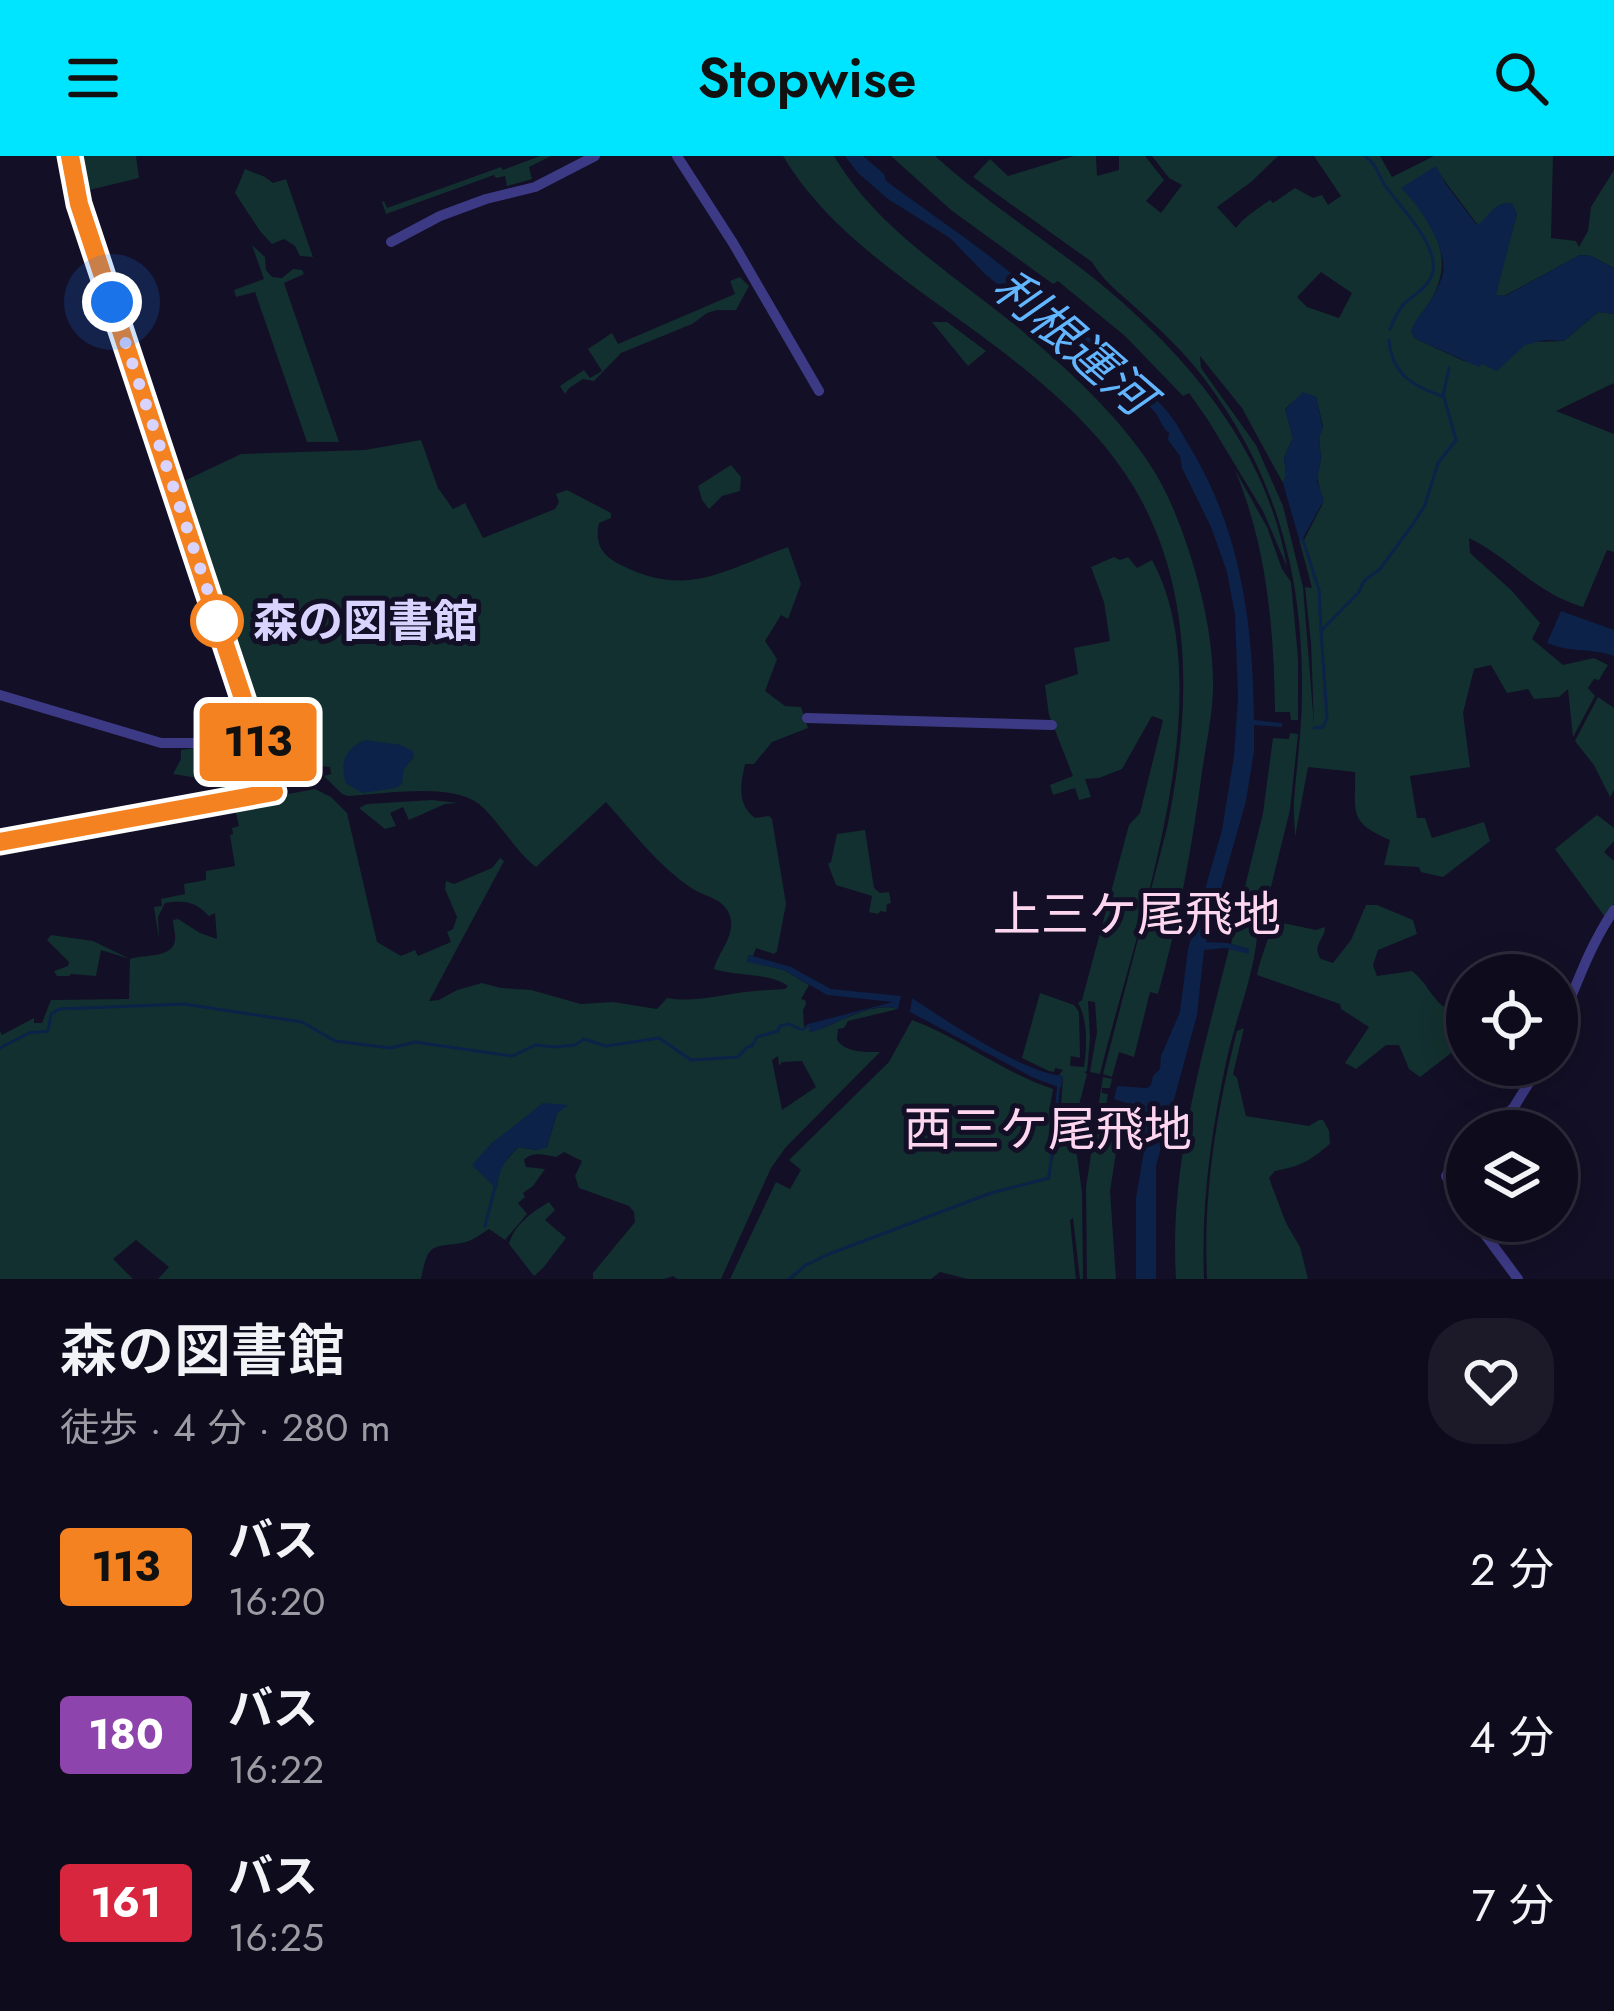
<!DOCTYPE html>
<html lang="ja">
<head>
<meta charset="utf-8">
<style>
  body { margin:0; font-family:Jost,"Noto Sans JP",sans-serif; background:#1c1929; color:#f1f3f6; height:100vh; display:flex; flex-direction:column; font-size:45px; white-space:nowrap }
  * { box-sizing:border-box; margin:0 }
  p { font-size:39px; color:#9b9ba3 }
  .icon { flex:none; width:66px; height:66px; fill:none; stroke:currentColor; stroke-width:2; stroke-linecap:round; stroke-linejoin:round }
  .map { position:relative; height:1123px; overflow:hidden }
  .details { display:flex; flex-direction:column; background:#0e0b1c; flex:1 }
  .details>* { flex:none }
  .badge { padding:0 24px; border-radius:9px; font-size:42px; line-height:78px }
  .buttons { position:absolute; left:1446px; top:798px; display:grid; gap:24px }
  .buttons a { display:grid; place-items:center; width:132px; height:132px; border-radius:50%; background:#0e0b1c; box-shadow:0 6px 30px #0003,0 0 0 3px #2e2b3b; font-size:60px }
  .you { position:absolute; width:60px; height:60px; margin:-30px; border:9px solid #fff; border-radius:50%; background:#1a73e8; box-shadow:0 0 0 18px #1a73e833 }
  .map>.badge { position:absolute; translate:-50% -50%; box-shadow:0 0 0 6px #fff }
  .round { display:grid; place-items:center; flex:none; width:126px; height:126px; border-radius:48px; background:#1c1929 }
  .head { display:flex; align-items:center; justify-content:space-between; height:204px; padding:0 60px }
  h1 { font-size:57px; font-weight:600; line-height:90px }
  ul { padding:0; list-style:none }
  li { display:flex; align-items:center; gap:36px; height:168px; padding:0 60px }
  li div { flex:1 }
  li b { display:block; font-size:45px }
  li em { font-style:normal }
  li .badge { min-width:132px; font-weight:700; text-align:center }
  header { display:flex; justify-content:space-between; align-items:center; height:156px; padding:0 60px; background:#00e5ff; color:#111; font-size:54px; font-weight:600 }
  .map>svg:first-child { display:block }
</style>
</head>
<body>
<header><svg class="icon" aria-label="menu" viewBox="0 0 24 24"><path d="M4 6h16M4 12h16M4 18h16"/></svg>Stopwise<svg class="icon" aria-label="search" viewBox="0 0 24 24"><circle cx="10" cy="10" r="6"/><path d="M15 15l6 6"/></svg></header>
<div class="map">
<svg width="1614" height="1123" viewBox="0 0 1614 1123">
  <rect width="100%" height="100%" fill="#130f26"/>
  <g fill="#12302f" fill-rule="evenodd">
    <path d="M 78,0 L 136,0 L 139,22 L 85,35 Z"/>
    <path d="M 540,0 L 551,0 L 529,11 L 532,23 L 507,30 L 505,20 L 496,22 L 494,19 L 386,58 L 382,46 L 384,45 L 387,52 L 501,11 L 503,14 Z"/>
    <path d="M 783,0 L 834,0 C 881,79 965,125 1033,184 C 1081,225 1142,283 1168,341 C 1193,395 1215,475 1213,535 C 1212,561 1206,589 1202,616 C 1192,691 1179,764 1158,838 L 1150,836 L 1134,901 L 1119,896 L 1112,921 L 1103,918 L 1167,672 C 1190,559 1196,437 1135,333 C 1099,271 1036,220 979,178 C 909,126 829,77 783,0 Z"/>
    <path d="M 891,0 L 935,0 C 986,46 1043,82 1096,124 C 1187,198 1267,293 1287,411 L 1263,355 L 1208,264 L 1189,237 L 1183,240 L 1125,180 L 1058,125 L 1053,128 L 951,54 Z"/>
    <path d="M 1074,0 L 1096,0 L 1097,20 L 1119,14 L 1119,0 L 1145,0 L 1164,24 L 1146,45 L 1161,57 L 1182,29 L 1169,22 L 1152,0 L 1278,0 L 1251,26 L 1217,51 L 1236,72 C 1244,61 1257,53 1270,44 L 1273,47 L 1295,32 L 1313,42 L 1322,39 L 1328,49 L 1341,40 L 1314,0 L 1380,0 L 1392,21 L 1434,0 L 1553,0 L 1551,82 L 1576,85 L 1579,91 L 1588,75 L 1591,51 L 1614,14 L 1614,112 L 1591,100 L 1580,99 L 1504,140 L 1495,139 L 1495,134 L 1517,58 L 1511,47 C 1497,46 1490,57 1481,68 L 1477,68 L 1438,16 L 1416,46 C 1438,80 1453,105 1431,144 C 1424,156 1415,163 1411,176 L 1416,183 L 1464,205 L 1482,208 L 1531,186 L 1564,185 L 1598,156 L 1614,158 L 1614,227 L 1556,255 L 1614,278 L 1614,396 L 1607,394 L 1583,451 C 1537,438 1510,402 1469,382 L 1470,397 L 1511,434 L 1540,467 L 1532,483 L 1563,509 L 1594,502 L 1608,509 L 1599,524 L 1594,523 L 1588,532 L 1595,540 L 1573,581 L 1568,533 L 1559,541 L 1534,543 L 1528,533 L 1507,537 L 1491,509 L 1474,513 L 1463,557 L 1470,611 L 1410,620 L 1417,662 L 1425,662 L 1432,682 L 1484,666 L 1490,685 L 1443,721 L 1421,716 L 1419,711 L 1384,709 L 1390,684 C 1347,666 1356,656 1355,616 L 1308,611 L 1295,681 C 1295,669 1293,656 1294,644 C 1297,608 1302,572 1302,535 C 1303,418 1276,319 1206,225 C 1187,199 1161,174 1136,152 C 1120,137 1104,126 1092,106 L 973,21 L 990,3 L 1008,20 ZM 1321,116 L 1352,137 L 1339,162 L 1307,151 L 1297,141 ZM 1200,200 L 1242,252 L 1283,327 L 1286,320 L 1284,301 L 1293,282 L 1285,253 L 1303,237 L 1316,241 L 1323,270 L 1319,281 L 1321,303 L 1317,320 L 1323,347 L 1304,384 L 1299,383 L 1312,432 L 1305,431 L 1311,487 L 1314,569 L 1303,431 L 1283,350 L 1256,289 L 1201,212 Z"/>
    <path d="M 245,13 L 265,21 L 273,27 L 286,23 L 313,101 L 300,100 L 295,90 L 284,83 L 272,88 L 260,75 L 235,37 Z"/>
    <path d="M 252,89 L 265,101 L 266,114 L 272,121 L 282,122 L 293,113 L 302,114 L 304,118 L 284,127 L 339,286 L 307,286 L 255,136 L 236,141 L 234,134 L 264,123 Z"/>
    <path d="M 740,121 L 749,130 L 736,154 L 717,154 L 707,157 L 692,168 L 621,197 L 594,225 L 583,223 L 569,232 L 565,238 L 560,230 L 584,214 L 590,222 L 602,215 L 588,193 L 612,177 L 618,188 L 735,138 L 730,125 Z"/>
    <path d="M 932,166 L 947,166 L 986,195 L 968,210 Z"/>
    <path d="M 421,284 L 438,332 L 453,353 L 465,347 L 483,382 L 555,353 L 559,346 L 556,338 L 567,334 L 611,357 L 611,362 L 599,367 C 595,386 600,397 617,407 C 686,444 723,414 788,391 L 801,428 L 788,463 L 781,459 L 765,485 L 777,503 L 765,535 L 785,550 L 801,551 L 808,572 L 772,586 L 754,608 L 745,608 C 741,627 736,648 755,662 L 769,660 L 772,663 L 786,748 L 777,795 L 774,798 L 756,792 L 753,800 L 749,799 L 747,805 L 784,814 L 809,829 L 801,843 L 805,844 L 806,848 L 803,854 L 804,872 L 801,874 L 809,870 L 814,875 C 840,867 871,845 898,853 L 848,865 L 844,872 L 838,873 L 837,884 C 846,897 865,896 880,896 L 786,991 L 771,1012 L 721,1123 L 677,1123 L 673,1120 L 664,1123 L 593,1123 L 593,1117 L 635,1066 L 634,1056 L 629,1050 L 579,1032 L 575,1020 L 582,1005 L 564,996 L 556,1001 C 545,999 532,995 524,1004 L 526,1011 L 545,1013 L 533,1030 L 523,1037 L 525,1041 L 518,1047 L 527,1058 L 505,1084 L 489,1073 C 481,1078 473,1085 462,1087 C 430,1091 428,1088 421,1123 L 158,1123 L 169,1111 L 136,1084 L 113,1103 L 133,1123 L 0,1123 L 0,875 L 2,879 L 34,862 L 34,867 L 42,867 L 51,844 L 129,843 L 130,803 L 101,794 L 96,820 L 71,818 L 69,820 L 57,820 L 54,815 L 68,810 L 69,806 L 47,784 L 51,779 L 93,785 L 130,803 C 143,798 173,803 175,784 C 176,778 173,771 173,764 L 178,763 L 200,777 L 217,783 L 215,757 L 209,760 C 195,745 184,744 165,747 L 158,761 L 159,783 L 154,751 L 162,750 L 161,743 L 185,738 L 184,728 L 206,724 L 206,715 L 235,710 L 230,679 L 233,678 L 232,672 L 239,670 L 234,648 L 315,633 L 331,641 L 347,657 L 377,786 L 401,800 L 415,794 L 418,800 L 451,786 L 447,776 L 453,773 L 457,761 L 445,733 L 446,725 L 454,728 L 492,712 L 500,702 L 504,705 L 429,845 L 439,844 L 457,834 L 482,827 L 501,832 L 531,834 L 581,848 L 613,846 L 657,853 L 667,842 C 693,847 719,839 745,836 C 759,834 772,834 785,833 L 788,830 C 767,816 739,821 714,813 C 718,796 736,780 730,760 C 725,743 706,741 693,733 C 659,711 633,676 606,646 L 536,711 C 513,693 501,667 479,648 C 451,626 382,638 348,640 L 342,638 L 324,620 L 331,618 L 330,611 L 298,607 L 275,613 L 182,331 L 184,325 L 241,298 L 365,294 ZM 778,900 L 779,910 L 782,906 L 802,905 L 816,931 L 782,954 L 772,904 ZM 566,949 L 557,957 L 547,991 L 536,994 L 518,991 L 499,1013 L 497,1032 L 473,1009 L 492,987 Z"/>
    <path d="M 731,309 L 741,321 L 740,335 L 722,340 L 709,353 L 702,344 L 698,330 Z"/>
    <path d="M 1235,314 L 1267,371 L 1282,413 L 1291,426 L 1298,502 L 1298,564 L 1291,564 L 1290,556 L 1275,556 C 1274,473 1267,391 1235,314 Z"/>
    <path d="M 1114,401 L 1120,404 L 1128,401 L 1137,412 L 1152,404 C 1225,538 1134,777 1100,918 L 1090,916 L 1097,876 L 1095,846 L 1088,845 L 1090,882 L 1087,915 L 1084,916 L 1087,918 L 1073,972 L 1082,1036 L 1083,1123 L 1080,1123 L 1079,1115 L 1073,1062 L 1070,1064 L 1076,1123 L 968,1123 L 940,1116 L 931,1123 L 792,1123 L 808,1108 L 788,1123 L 730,1123 L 776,1026 L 790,1033 L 801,1014 L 789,1004 L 889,906 L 912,864 C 961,882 1003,917 1053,933 L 1049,957 C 1061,974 1050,1004 1047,1024 L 1049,1024 L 1060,963 L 1063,921 L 1059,919 L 1063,914 L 1055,912 L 1054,916 L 1049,915 L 1022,902 L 1040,837 L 1074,849 L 1079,856 L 1080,902 L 1071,900 L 1070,910 L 1084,911 C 1087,893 1088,863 1078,847 L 1082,844 L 1129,669 L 1140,657 L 1163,564 L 1152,560 L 1122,613 L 1099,622 L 1085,623 L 1091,641 L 1079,644 L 1075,632 L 1053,639 L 1050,629 L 1073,620 L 1049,559 L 1045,529 L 1078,518 L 1074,492 L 1110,485 L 1104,446 L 1091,411 Z"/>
    <path d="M 1598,541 L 1614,552 L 1614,634 L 1610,641 L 1594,609 L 1575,585 Z"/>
    <path d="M 1290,577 L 1298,578 L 1290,654 L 1261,771 L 1258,767 C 1257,813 1237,857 1227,902 C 1211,976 1201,1048 1204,1123 L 1176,1123 C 1169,1011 1202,900 1229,793 L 1249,797 L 1249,793 L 1231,788 L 1263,657 L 1273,582 L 1289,583 Z"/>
    <path d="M 242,579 L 248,582 L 262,627 L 259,633 L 221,639 L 217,625 L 173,618 L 181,603 L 181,594 L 210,590 Z"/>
    <path d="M 432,644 L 458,647 L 445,648 L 409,664 L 403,651 L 390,657 L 396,670 L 385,673 L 359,652 L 367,648 Z"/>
    <path d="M 1597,659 L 1614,672 L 1614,685 L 1604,696 L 1614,705 L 1614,747 L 1605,761 L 1555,693 Z"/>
    <path d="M 865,674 L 874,732 L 880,737 L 889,736 L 891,747 L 887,748 L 886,756 L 880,755 L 878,758 L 869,756 L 872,740 L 836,729 L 828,708 L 831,706 L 837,678 Z"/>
    <path d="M 1366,749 L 1377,749 L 1413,764 L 1417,778 L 1378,794 L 1373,809 L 1377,820 L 1412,815 C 1433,831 1435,859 1467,856 L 1467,896 L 1464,892 L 1459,891 L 1420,921 L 1409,913 L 1399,889 L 1386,889 L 1356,913 L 1345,907 L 1369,871 L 1341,853 L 1340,848 L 1257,819 C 1261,799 1269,784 1273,765 L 1316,774 L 1325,771 C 1325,783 1311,790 1321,803 L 1333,807 L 1351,784 Z"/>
    <path d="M 1244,872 L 1233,918 L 1237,922 L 1246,960 L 1309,970 L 1319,964 L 1323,964 L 1329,975 L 1330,988 C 1309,1005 1302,1010 1275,1015 L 1269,1022 L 1286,1067 L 1300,1091 L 1308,1123 L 1207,1123 C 1203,1038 1216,957 1237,875 Z"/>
    <path d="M 1103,921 L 1112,923 L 1110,932 L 1102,932 L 1102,937 L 1108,938 L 1102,974 L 1119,977 L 1110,1035 L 1116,1123 L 1087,1123 L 1086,1031 Z"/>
    <path d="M 549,1046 L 555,1054 L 545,1064 L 566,1082 L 543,1112 L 534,1120 L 509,1088 C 514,1069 532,1056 549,1046 Z"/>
  </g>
  <g fill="#0c2248">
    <path d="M 845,0 L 863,0 L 884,18 L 886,25 C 947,70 1011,111 1063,163 C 1073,173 1088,180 1100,189 C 1123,207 1146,231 1165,253 C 1176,265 1182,278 1190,291 C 1241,375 1253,468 1254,564 L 1282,567 L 1282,571 L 1254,569 L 1254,595 L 1246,645 L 1206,786 L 1227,787 L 1249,793 L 1249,798 L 1225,792 L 1204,794 L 1197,859 L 1156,1010 L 1156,1123 L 1136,1123 L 1136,1042 L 1145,989 L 1143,973 L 1146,956 L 1142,952 L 1114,943 L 1117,930 L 1147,932 L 1151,929 L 1153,920 L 1160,913 L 1161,900 L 1180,856 L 1188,793 L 1222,674 L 1234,600 L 1238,541 L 1235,459 L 1227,416 L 1211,371 L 1182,312 L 1180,300 L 1168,284 L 1169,277 C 1161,271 1160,261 1153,254 C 1147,248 1142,249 1138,240 L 1085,191 L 1047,168 L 986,119 L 950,82 L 888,43 L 858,17 Z"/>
    <path d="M 1436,10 L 1445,27 L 1476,68 L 1481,67 C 1490,57 1496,46 1512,47 L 1517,58 L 1496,139 L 1505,140 L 1580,99 L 1591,100 L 1614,112 L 1614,158 L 1598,156 L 1564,185 L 1545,184 L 1525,189 L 1497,215 L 1482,208 L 1479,211 L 1416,183 L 1411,176 C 1414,163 1424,156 1431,144 C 1436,135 1441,126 1443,117 C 1447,91 1419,49 1401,32 Z"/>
    <path d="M 1303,236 L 1316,241 L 1323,272 L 1319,281 L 1321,303 L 1317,325 L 1324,344 L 1302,384 L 1299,383 L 1283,327 L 1286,320 L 1284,301 L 1293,282 L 1285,254 Z"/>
    <path d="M 1561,455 L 1614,474 L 1614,500 C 1588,491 1574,498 1547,487 Z"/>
    <path d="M 365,584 L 401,589 L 413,595 L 414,601 L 404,613 L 402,628 L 396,632 L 362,637 L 346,627 C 339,606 345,593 365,584 Z"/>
    <path d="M 749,799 L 791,811 L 831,833 L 901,840 L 898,853 C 870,844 839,868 812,876 L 809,876 L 810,870 L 803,875 L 800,874 L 808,868 L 893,846 L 827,839 L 784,814 L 747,806 Z"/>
    <path d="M 912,842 C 948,866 1022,916 1063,920 L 1061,932 L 1034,922 L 910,856 Z"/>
    <path d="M 543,947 L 569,949 L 557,957 L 547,991 L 536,994 L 518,991 C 505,1004 498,1015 497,1033 L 472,1009 L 492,987 Z"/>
  </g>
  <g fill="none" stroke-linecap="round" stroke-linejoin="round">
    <g stroke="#0c2248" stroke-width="3">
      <path d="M 1365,0 C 1377,9 1378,19 1386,31 C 1401,52 1444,94 1431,121 C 1426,133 1413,139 1404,148 C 1397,155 1394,164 1390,173"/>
      <path d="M 1443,240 L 1449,212"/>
      <path d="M 1303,384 L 1319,434 L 1321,475"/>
      <path d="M 1314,572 L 1323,571 L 1327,562 L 1321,475 L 1358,437 L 1364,425 L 1380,413 L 1413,368 L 1425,349 L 1438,307 L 1456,284 L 1444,241 C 1413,230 1392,219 1389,184"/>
      <path d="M 0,892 L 29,877 L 48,875 L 51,858 L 59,853 L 184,848 L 302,866 L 335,885 L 391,892 L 415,886 L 512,900 L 536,889 L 555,891 L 575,889 L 584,883 L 606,890 L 659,882 L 691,904 L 738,901 L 747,891 L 752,890 L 757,881 L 778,875 L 780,870 L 789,868 L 800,873"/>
      <path d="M 485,1070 L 495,1031"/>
      <path d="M 789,1123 L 806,1109 L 829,1098 L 991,1037 L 1049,1022 L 1059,927"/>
    </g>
    <g stroke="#3d3a85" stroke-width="10">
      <path d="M 677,0 L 733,87 L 819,235"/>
      <path d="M 391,86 L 440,60 L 486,43 L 535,31 L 595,0"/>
      <path d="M 0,539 L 161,587 L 194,587 L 252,570"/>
      <path d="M 807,562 L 1052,569"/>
      <path d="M 0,686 L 275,636 L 79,48 L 70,0"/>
      <path d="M 1557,875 C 1575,834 1588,792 1614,754"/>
      <path d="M 1490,975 L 1514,951 L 1540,909"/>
      <path d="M 1467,996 L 1453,1008 L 1446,1020 L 1467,1054"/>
      <path d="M 1475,1065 L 1518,1123"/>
    </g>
  </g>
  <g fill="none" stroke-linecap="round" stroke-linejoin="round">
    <g stroke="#fff" stroke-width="27">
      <path id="line" d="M 0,686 L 274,636 L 79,48 L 70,0"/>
    </g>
    <use href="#line" stroke="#f58220" stroke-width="18"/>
    <path stroke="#d9d4ff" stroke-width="12" stroke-dasharray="0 21.6" d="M 112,146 L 223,481 L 217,465"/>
  </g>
  <circle fill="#fff" stroke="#f58220" stroke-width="6" cx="217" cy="465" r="24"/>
  <g text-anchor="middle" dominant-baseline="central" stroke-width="10" stroke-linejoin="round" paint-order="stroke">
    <g font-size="45" font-weight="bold" fill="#d9d4ff" stroke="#130f26" text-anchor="start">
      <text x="253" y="465">森の図書館</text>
    </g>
    <g font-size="48" font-style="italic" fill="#62b6ff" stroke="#130f26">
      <text transform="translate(1073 186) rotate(41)">利根運河</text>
    </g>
    <g font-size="48" fill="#ffd6f0" stroke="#130f26">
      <text x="1137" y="758">上三ケ尾飛地</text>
      <text x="1048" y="973">西三ケ尾飛地</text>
    </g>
  </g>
</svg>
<div class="buttons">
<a><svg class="icon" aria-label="locate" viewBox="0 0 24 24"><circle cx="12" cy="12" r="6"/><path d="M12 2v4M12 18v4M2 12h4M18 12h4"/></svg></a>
<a><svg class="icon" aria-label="layers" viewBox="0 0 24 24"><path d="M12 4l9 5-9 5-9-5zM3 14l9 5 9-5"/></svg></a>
</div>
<div class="you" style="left:112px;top:146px"></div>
<b class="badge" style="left:258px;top:586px;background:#f58220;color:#111">113</b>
</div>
<section class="details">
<div class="head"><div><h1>森の図書館</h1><p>徒歩 · 4 分 · 280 m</p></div><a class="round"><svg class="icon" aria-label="heart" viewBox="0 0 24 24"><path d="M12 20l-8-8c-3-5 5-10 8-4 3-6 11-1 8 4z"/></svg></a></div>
<ul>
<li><span class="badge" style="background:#f58220;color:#111">113</span><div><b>バス</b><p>16:20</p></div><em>2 分</em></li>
<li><span class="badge" style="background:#8e44ad;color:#fff">180</span><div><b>バス</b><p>16:22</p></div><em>4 分</em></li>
<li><span class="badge" style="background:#d7263d;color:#fff">161</span><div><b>バス</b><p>16:25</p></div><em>7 分</em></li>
</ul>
</section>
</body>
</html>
